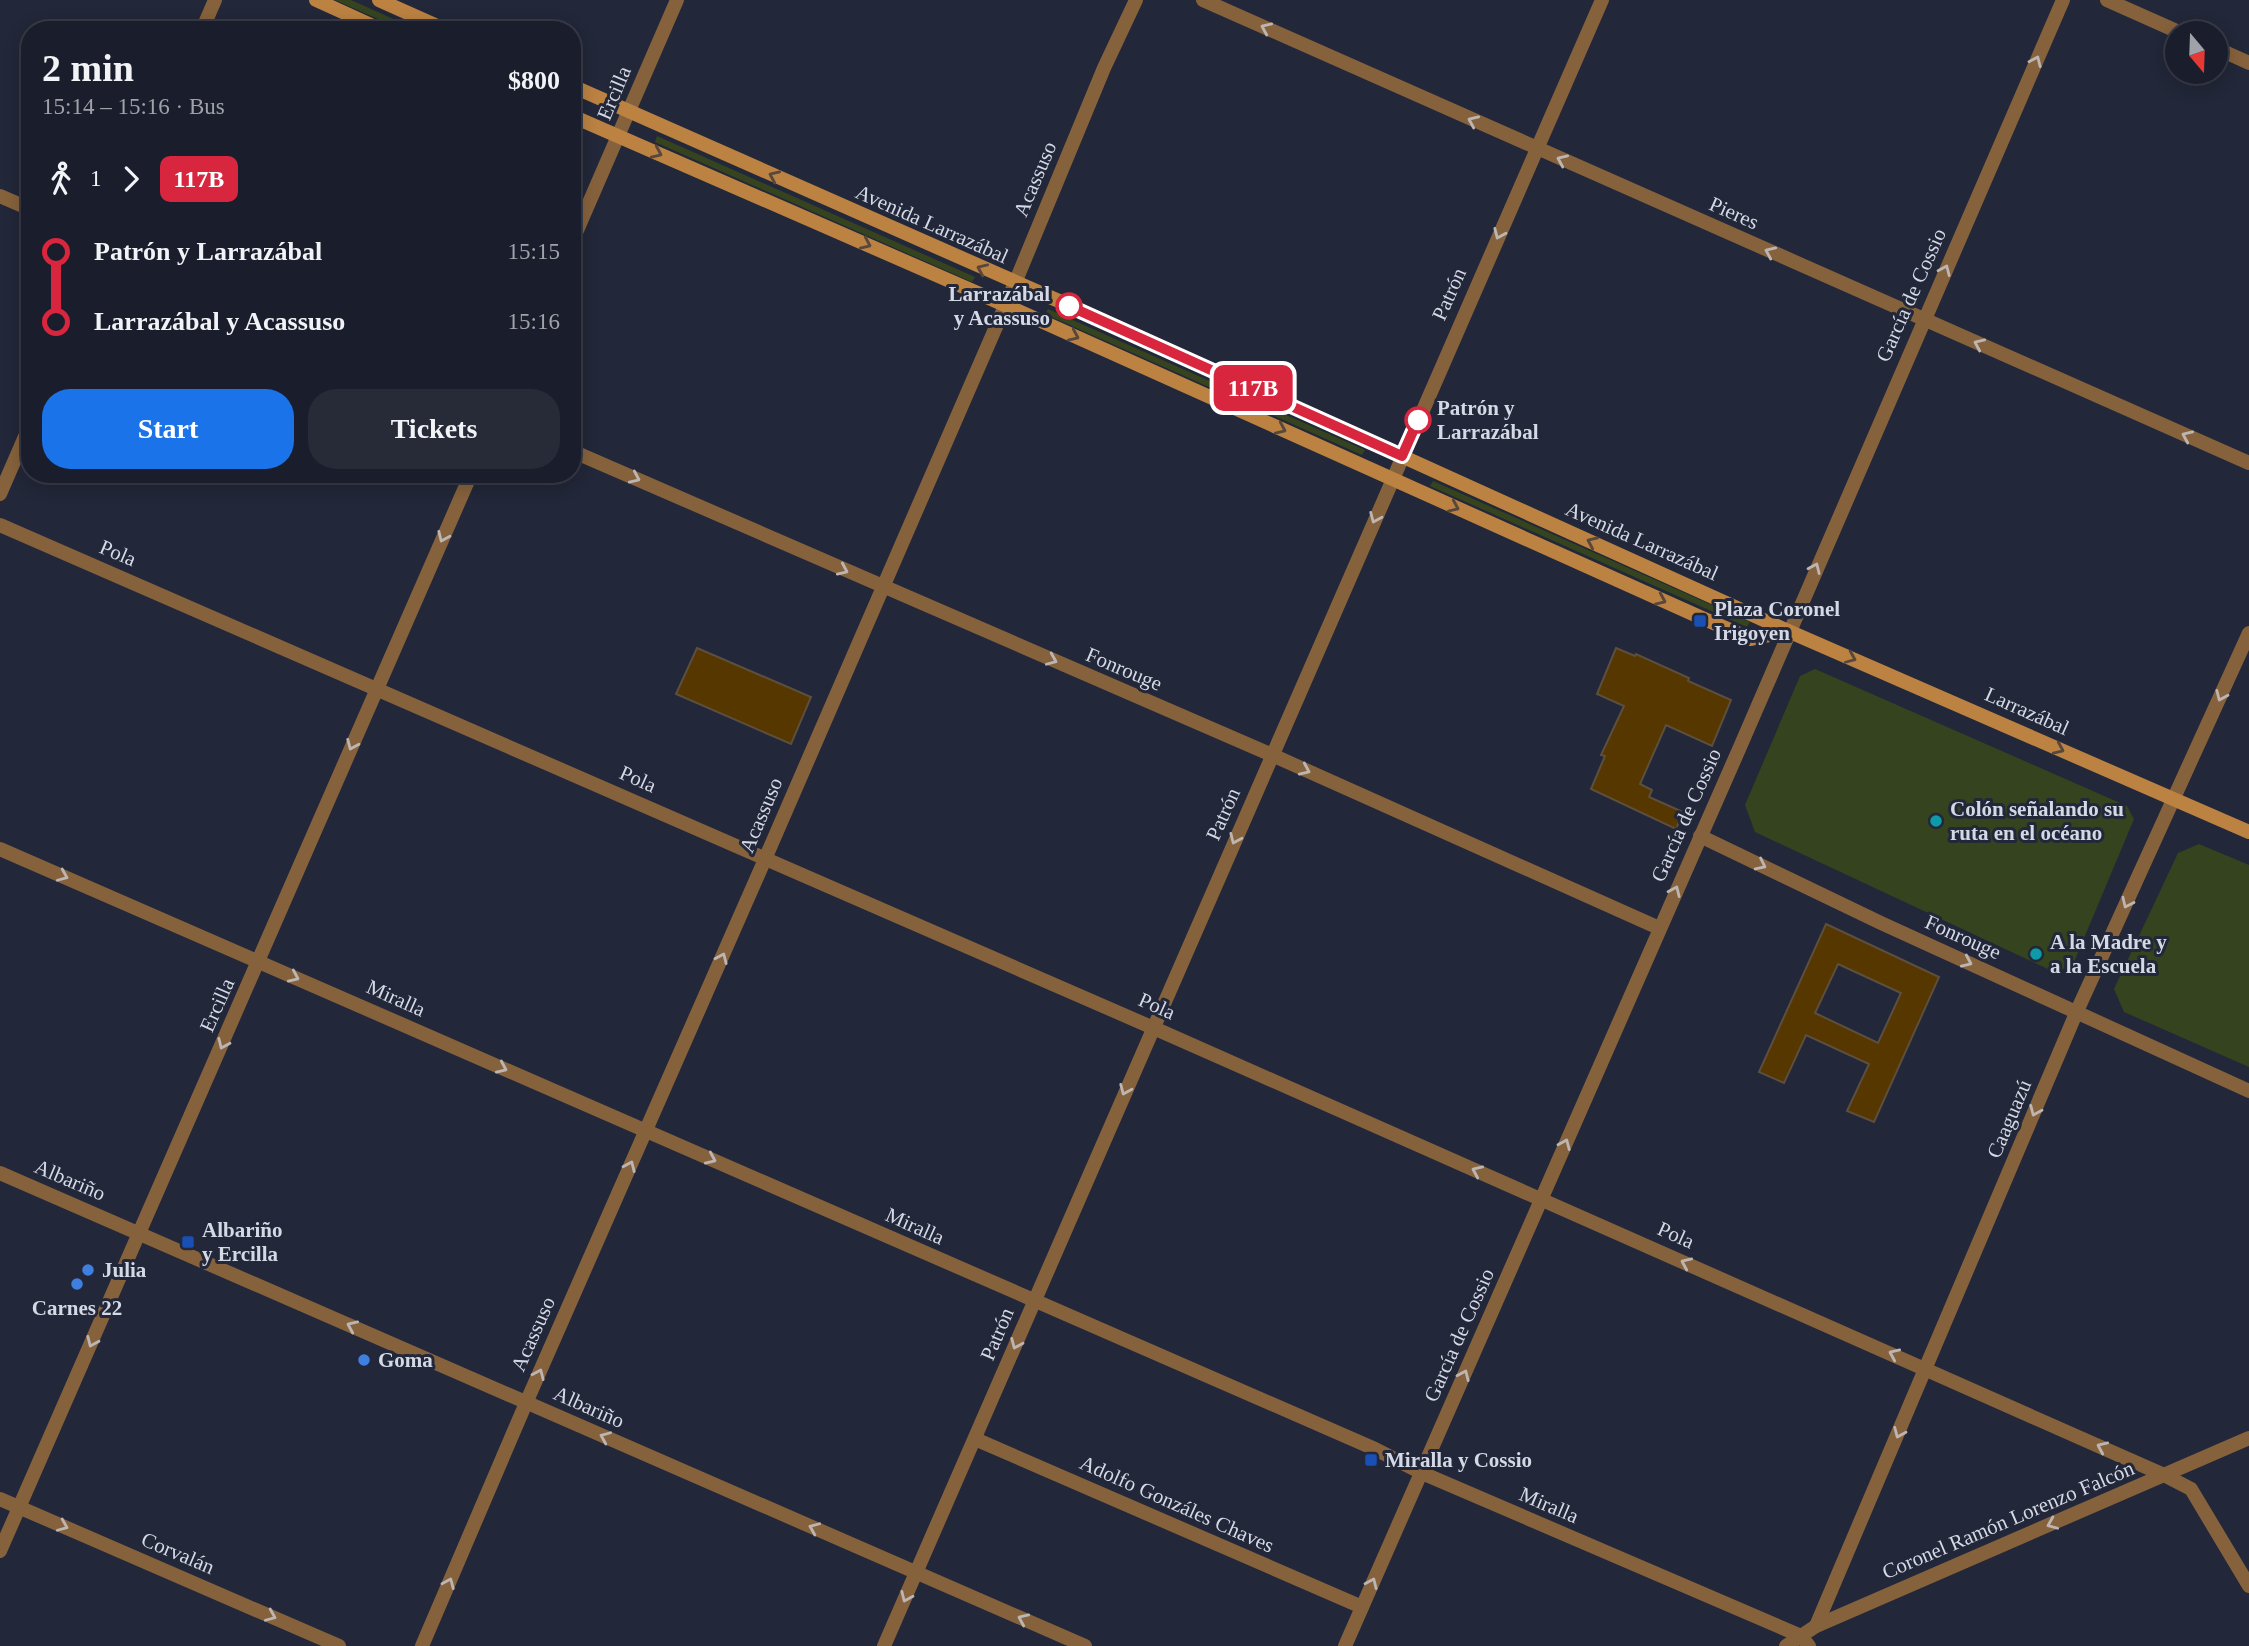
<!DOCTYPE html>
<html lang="en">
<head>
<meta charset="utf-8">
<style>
  body { margin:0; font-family:Georgia,serif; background:#272a37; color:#f1f3f6; height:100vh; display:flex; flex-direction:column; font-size:26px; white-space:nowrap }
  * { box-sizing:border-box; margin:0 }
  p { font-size:23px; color:#9fa2a9 }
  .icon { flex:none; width:38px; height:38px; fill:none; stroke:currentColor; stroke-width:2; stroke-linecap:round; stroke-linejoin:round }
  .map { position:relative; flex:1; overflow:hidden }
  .sheet { position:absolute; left:21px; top:21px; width:560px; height:462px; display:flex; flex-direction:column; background:#1a1d2b; border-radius:28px; box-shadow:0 4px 18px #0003,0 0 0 2px #383b47 }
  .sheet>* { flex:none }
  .badge { padding:0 14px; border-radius:10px; font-size:24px; line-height:46px }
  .needle { width:46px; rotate:161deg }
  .fabs { position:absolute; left:2165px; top:21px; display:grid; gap:14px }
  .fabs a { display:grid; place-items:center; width:63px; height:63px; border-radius:50%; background:#1a1d2b; box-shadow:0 4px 18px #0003,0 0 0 2px #383b47; font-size:35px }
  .map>.badge { position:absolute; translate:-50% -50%; box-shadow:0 0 0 4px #fff }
  .legs { display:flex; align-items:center; gap:10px; height:77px; padding:0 21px; font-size:23px }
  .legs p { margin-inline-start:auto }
  .summary { display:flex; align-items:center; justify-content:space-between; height:119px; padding:0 21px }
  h1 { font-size:38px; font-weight:600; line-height:52px }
  .action { display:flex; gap:14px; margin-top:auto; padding:14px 21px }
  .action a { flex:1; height:80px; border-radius:28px; background:#1a73e8; color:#fff; font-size:28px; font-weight:600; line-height:80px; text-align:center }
  .action a+a { background:#272a37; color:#f1f3f6 }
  ul { padding:0 21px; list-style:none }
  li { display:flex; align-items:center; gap:24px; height:70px; font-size:26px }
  li i { display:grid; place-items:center; width:10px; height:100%; margin:0 9px; background:currentColor }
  li i::after { content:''; width:18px; height:18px; margin:-9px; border:5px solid; border-radius:50%; background:#1a1d2b }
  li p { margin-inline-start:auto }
  li:first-child i { background:linear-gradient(#0000 50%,currentColor 0) }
  li:last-child i { background:linear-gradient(currentColor 50%,#0000 0) }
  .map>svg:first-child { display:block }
</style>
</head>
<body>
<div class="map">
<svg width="2249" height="1646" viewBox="0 0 2249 1646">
  <rect width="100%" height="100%" fill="#222739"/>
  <g fill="#35441f">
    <path d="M 335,0 L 351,0 L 418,30 L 403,30 Z"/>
    <path d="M 657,136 L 975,277 L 972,282 L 655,142 Z"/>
    <path d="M 1048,309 L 1365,450 L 1362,455 L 1045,314 Z"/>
    <path d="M 1433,481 L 1750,622 L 1747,627 L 1430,486 Z"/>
    <path d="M 1815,669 L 2127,806 L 2134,819 L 2074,962 C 2066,969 2060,971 2050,970 L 1755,832 L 1745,805 L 1800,676 Z"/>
    <path d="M 2199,844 L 2249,865 L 2249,1067 L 2124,1012 L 2114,989 L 2178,853 Z"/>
  </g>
  <g fill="#563700" stroke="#5d4f3d" stroke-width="2" fill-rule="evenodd">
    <path d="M 697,648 L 811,697 L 791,744 L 676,694 Z"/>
    <path d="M 1616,648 L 1635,656 L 1636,654 L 1689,678 L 1688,681 L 1731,700 L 1712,746 L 1666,725 L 1640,784 L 1652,790 L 1649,797 L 1683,812 L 1676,829 L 1591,789 L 1605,756 L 1601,755 L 1624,706 L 1597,694 Z"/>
    <path d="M 1826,924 L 1939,977 L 1874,1122 L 1847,1111 L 1869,1064 L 1806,1035 L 1784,1083 L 1759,1072 ZM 1838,964 L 1901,993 L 1878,1043 L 1815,1013 Z"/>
  </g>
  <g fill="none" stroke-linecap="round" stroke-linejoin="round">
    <g stroke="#86623c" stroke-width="14">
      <path d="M 1203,0 L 2249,463"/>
      <path d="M 2107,0 L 2181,33"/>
      <path d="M 202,30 L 215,0"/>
      <path d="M 2216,48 L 2249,63"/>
      <path d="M 0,196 L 30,209"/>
      <path d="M 572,242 L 677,0"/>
      <path d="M 572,451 L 1272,755 L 1659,928"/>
      <path d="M 0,494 L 30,425"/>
      <path d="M 0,525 L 1165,1033 L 2164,1475 L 2191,1489 L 2249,1586"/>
      <path d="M 1700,836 L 1881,923 L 2249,1091"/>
      <path d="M 0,849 L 1375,1449 L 1422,1473 L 1801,1636 L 1809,1646"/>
      <path d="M 0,1173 L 1085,1646"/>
      <path d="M 975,1439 L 1362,1607"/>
      <path d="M 0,1499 L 339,1646"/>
      <path d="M 0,1551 L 471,474"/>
      <path d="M 1816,1626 L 2077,1011 L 2249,633"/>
      <path d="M 422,1646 L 526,1403 L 762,866 L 1015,283 L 1104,68 L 1136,0"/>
      <path d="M 884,1646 L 1602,0"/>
      <path d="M 1345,1646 L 1740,747 L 2063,0"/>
      <path d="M 1786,1646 L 1816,1626 L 2249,1438"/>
    </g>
    <g stroke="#bb8242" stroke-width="14">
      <path d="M 316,0 L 382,30"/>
      <path d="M 379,0 L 446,30"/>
      <path d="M 572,86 L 1068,305 L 1788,631 L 2249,832"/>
      <path d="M 572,116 L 1005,305 L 1702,618 L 1751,639 L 1788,631"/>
    </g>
  </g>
  <defs><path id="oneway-chevron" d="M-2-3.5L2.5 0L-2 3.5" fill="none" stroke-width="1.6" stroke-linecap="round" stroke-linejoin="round" transform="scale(1.75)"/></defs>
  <g stroke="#bdb5b2">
    <use href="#oneway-chevron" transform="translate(1266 28) rotate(-156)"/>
    <use href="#oneway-chevron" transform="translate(2036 61) rotate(-66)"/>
    <use href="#oneway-chevron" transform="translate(1473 121) rotate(-156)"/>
    <use href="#oneway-chevron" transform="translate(1562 160) rotate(-156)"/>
    <use href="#oneway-chevron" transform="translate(1499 234) rotate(114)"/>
    <use href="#oneway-chevron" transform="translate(1770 252) rotate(-156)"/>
    <use href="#oneway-chevron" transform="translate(1945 270) rotate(-66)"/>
    <use href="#oneway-chevron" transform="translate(1979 344) rotate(-156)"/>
    <use href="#oneway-chevron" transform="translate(2187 436) rotate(-156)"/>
    <use href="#oneway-chevron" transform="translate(635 478) rotate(24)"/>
    <use href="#oneway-chevron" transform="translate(1375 518) rotate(113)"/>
    <use href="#oneway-chevron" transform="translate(443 537) rotate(114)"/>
    <use href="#oneway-chevron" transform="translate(1815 568) rotate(-66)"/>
    <use href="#oneway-chevron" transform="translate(843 570) rotate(24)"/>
    <use href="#oneway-chevron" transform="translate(1052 660) rotate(23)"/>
    <use href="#oneway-chevron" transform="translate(2221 696) rotate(114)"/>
    <use href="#oneway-chevron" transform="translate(352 745) rotate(113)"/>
    <use href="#oneway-chevron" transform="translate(1305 770) rotate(24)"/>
    <use href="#oneway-chevron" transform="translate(1235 839) rotate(114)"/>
    <use href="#oneway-chevron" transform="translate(1761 865) rotate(26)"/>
    <use href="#oneway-chevron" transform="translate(63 876) rotate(23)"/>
    <use href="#oneway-chevron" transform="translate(1675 891) rotate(-66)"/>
    <use href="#oneway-chevron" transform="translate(2127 903) rotate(115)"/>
    <use href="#oneway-chevron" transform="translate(722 958) rotate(-66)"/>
    <use href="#oneway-chevron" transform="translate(1967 962) rotate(24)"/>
    <use href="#oneway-chevron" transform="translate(294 977) rotate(24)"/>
    <use href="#oneway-chevron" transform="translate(223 1044) rotate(114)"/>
    <use href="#oneway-chevron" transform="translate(502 1068) rotate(24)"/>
    <use href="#oneway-chevron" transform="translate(1125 1090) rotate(113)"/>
    <use href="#oneway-chevron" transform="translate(2035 1111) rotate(113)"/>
    <use href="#oneway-chevron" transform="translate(1565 1144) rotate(-67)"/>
    <use href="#oneway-chevron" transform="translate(711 1159) rotate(24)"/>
    <use href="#oneway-chevron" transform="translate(630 1166) rotate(-66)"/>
    <use href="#oneway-chevron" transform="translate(1477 1171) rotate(-156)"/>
    <use href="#oneway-chevron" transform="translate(1686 1263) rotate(-156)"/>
    <use href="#oneway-chevron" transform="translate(352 1326) rotate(-156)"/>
    <use href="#oneway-chevron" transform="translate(92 1342) rotate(114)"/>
    <use href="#oneway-chevron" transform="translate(1016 1344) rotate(113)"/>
    <use href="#oneway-chevron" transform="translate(1894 1354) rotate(-156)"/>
    <use href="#oneway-chevron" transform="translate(539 1374) rotate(-66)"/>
    <use href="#oneway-chevron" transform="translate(1464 1375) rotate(-66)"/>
    <use href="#oneway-chevron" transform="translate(1899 1433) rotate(113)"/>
    <use href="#oneway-chevron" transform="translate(605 1437) rotate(-157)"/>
    <use href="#oneway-chevron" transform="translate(2102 1447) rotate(-156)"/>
    <use href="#oneway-chevron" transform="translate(2052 1524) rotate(157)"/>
    <use href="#oneway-chevron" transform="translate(63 1526) rotate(23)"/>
    <use href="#oneway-chevron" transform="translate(814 1528) rotate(-157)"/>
    <use href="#oneway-chevron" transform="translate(449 1583) rotate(-67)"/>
    <use href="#oneway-chevron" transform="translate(1372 1583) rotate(-66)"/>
    <use href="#oneway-chevron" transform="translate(906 1597) rotate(114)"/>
    <use href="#oneway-chevron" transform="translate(271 1616) rotate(23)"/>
    <use href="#oneway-chevron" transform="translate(1023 1619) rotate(-156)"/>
  </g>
  <g stroke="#58473c">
    <use href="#oneway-chevron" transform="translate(657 153) rotate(24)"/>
    <use href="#oneway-chevron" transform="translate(774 176) rotate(-156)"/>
    <use href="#oneway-chevron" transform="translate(866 244) rotate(24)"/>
    <use href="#oneway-chevron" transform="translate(982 269) rotate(-156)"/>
    <use href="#oneway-chevron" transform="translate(1074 336) rotate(24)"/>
    <use href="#oneway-chevron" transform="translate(1281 429) rotate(24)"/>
    <use href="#oneway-chevron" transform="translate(1454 507) rotate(24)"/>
    <use href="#oneway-chevron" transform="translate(1592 542) rotate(-156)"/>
    <use href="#oneway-chevron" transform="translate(1661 600) rotate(24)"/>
    <use href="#oneway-chevron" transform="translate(1851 658) rotate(23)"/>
    <use href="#oneway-chevron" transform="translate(2059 749) rotate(24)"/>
  </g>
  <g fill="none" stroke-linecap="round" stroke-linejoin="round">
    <g stroke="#fff" stroke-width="16">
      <path id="line-1" d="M 1069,306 L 1402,456 L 1418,420"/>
    </g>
    <use href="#line-1" stroke="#d7263d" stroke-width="10"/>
  </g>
  <g fill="#fff" stroke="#d7263d" stroke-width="3.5">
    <circle cx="1069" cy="306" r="12"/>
    <circle cx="1418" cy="420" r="12"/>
  </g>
  <g fill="#1a4fb4" stroke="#222739" stroke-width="2.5">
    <rect x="1693" y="614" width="14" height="14" rx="3.5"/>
    <rect x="181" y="1235" width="14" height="14" rx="3.5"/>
    <rect x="1364" y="1453" width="14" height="14" rx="3.5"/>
  </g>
  <g fill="#0f9aa8" stroke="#222739" stroke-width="2.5">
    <circle cx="1936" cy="821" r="7"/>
    <circle cx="2036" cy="954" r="7"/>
  </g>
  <g fill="#3f7fe0" stroke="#222739" stroke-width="2.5">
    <circle cx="88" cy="1270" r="7"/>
    <circle cx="77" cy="1284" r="7"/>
    <circle cx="364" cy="1360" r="7"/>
  </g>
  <g text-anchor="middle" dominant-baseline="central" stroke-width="6" stroke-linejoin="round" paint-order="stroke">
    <g font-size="21" fill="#d5d9e5" stroke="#222739">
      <text transform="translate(614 93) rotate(-67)">Ercilla</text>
      <text transform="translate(1035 179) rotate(-67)">Acassuso</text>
      <text transform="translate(1734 213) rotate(24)">Pieres</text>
      <text transform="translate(932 224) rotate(24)">Avenida Larrazábal</text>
      <text transform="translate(1449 294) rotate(-66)">Patrón</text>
      <text transform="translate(1911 295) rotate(-66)">García de Cossio</text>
      <text transform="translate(1642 541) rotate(24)">Avenida Larrazábal</text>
      <text transform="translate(118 553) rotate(23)">Pola</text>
      <text transform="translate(1124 669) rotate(23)">Fonrouge</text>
      <text transform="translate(2027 711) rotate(24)">Larrazábal</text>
      <text transform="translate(638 779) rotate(24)">Pola</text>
      <text transform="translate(1223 814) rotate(-66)">Patrón</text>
      <text transform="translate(761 815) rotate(-67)">Acassuso</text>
      <text transform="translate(1686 815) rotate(-66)">García de Cossio</text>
      <text transform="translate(1963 937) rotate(24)">Fonrouge</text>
      <text transform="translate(396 998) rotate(24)">Miralla</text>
      <text transform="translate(217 1005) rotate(-66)">Ercilla</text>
      <text transform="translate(1157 1006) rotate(24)">Pola</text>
      <text transform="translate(2009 1119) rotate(-67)">Caaguazú</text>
      <text transform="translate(70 1180) rotate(23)">Albariño</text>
      <text transform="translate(915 1226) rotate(24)">Miralla</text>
      <text transform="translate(1676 1235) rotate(24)">Pola</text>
      <text transform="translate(533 1334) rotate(-66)">Acassuso</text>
      <text transform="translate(997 1334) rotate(-67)">Patrón</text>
      <text transform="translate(1459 1335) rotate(-66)">García de Cossio</text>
      <text transform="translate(589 1407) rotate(24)">Albariño</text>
      <text transform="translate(1177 1504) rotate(24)">Adolfo Gonzáles Chaves</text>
      <text transform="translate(1549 1505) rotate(23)">Miralla</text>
      <text transform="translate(2008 1520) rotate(-23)">Coronel Ramón Lorenzo Falcón</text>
      <text transform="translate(178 1553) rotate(23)">Corvalán</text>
    </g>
    <g font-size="21" font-weight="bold" fill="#d5d9e5" stroke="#222739" text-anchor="end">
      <text x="1050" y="294">Larrazábal<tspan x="1050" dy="24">y Acassuso</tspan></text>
      <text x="1437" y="408" text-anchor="start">Patrón y<tspan x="1437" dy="24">Larrazábal</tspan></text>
    </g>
    <g font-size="21" font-weight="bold" fill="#d5d9e5" stroke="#222739" text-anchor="start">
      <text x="1714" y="609">Plaza Coronel<tspan x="1714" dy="24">Irigoyen</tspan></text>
      <text x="1950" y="809">Colón señalando su<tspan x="1950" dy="24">ruta en el océano</tspan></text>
      <text x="2050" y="942">A la Madre y<tspan x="2050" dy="24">a la Escuela</tspan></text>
      <text x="202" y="1230">Albariño<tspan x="202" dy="24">y Ercilla</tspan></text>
      <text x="102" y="1270">Julia</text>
      <text x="77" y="1308" text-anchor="middle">Carnes 22</text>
      <text x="378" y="1360">Goma</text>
      <text x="1385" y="1460">Miralla y Cossio</text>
    </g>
  </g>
</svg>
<div class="fabs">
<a><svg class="needle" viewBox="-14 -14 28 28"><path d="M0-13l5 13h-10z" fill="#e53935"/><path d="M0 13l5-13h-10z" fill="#9fa2a9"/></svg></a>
</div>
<b class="badge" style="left:1253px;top:388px;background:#d7263d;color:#fff">117B</b>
<section class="sheet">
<div class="summary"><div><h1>2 min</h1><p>15:14 – 15:16 · Bus</p></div><b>$800</b></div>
<div class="legs"><svg class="icon" aria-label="walk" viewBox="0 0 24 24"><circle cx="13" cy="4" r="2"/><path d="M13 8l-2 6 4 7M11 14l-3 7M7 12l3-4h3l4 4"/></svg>1<svg class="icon" aria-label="forward" viewBox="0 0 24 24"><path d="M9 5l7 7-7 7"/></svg><b class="badge" style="background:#d7263d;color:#fff">117B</b></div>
<ul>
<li><i style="color:#d7263d"></i><b>Patrón y Larrazábal</b><p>15:15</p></li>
<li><i style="color:#d7263d"></i><b>Larrazábal y Acassuso</b><p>15:16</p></li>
</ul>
<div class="action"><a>Start</a><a>Tickets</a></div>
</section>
</div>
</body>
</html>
